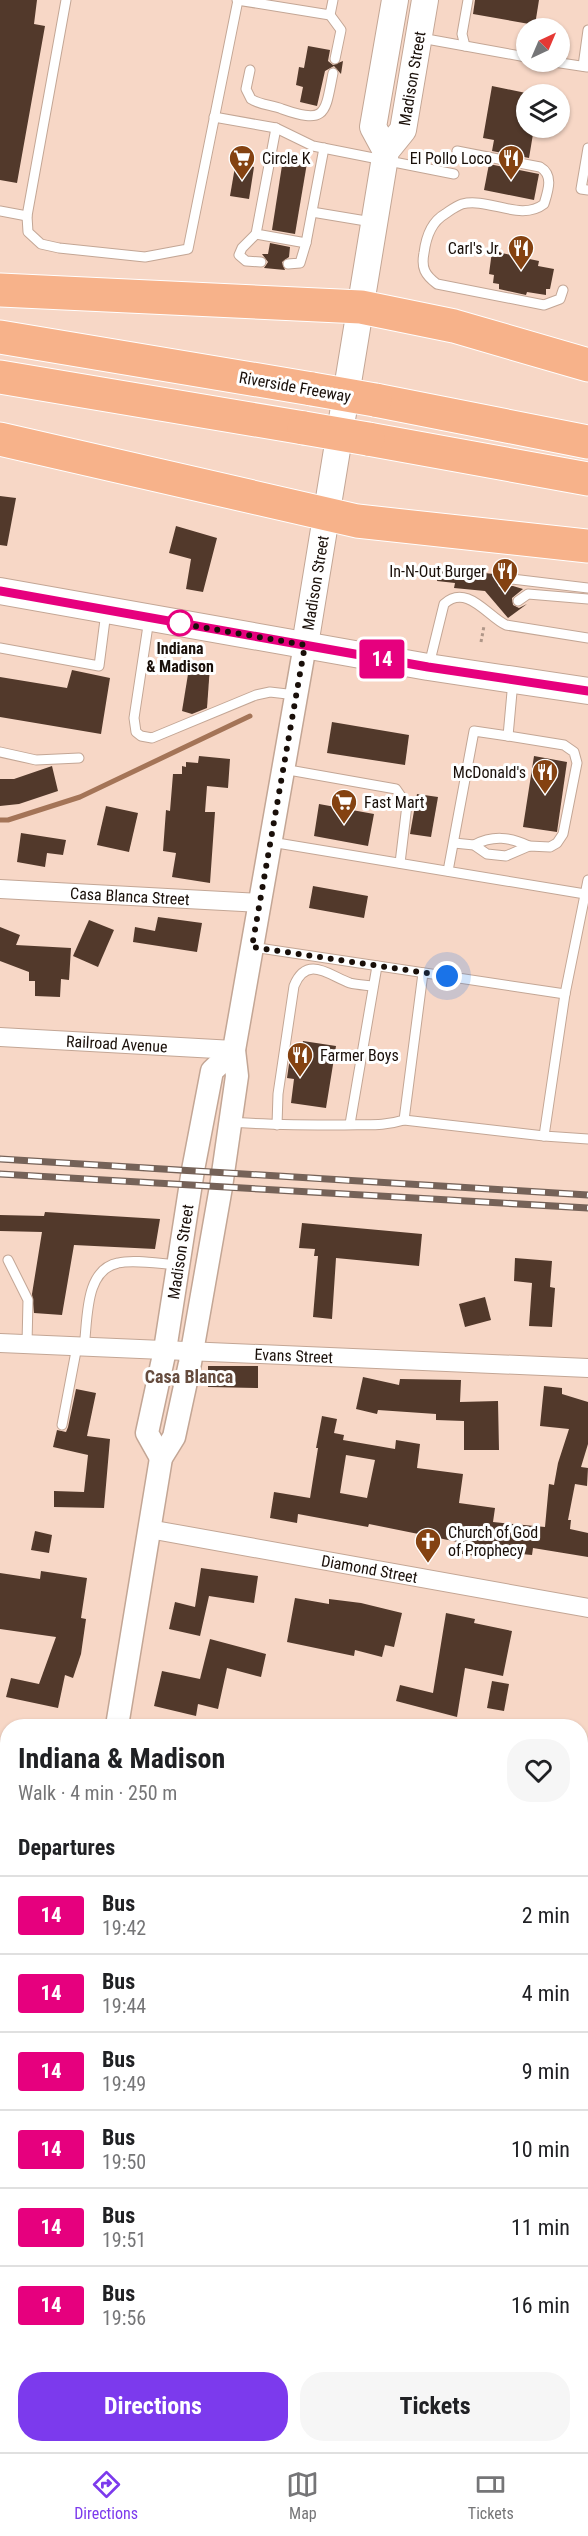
<!DOCTYPE html>
<html lang="en">
<head>
<meta charset="utf-8">
<style>
  body { margin:0; font-family:"Roboto Condensed",sans-serif; background:#f6f6f6; color:#202124; height:100vh; display:flex; flex-direction:column; font-size:22px; white-space:nowrap }
  * { box-sizing:border-box; margin:0 }
  p { font-size:20px; color:#757577 }
  .icon { flex:none; width:33px; height:33px; fill:none; stroke:currentColor; stroke-width:2; stroke-linecap:round; stroke-linejoin:round }
  .map { position:relative; flex:1; overflow:hidden }
  .drawer { position:absolute; left:0px; top:1719px; width:588px; height:734px; display:flex; flex-direction:column; background:#fff; border-radius:24px 24px 0 0; box-shadow:0 2px 4px #0004 }
  .drawer>* { flex:none }
  .badge { padding:0 12px; border-radius:4px; font-size:21px; line-height:39px }
  .needle { width:39px; rotate:44deg }
  .fabs { position:absolute; left:516px; top:18px; display:grid; gap:12px }
  .fabs a { display:grid; place-items:center; width:54px; height:54px; border-radius:50%; background:#fff; box-shadow:0 2px 4px #0004; font-size:30px }
  .you { position:absolute; width:30px; height:30px; margin:-15px; border:4px solid #fff; border-radius:50%; background:#1a73e8; box-shadow:0 0 0 9px #1a73e833 }
  .map>.badge { position:absolute; translate:-50% -50%; box-shadow:0 0 0 3px #fff }
  h2 { padding:0 18px; font-size:22px; line-height:54px }
  .round { display:grid; place-items:center; flex:none; width:63px; height:63px; border-radius:24px; background:#f6f6f6 }
  .summary { display:flex; align-items:center; justify-content:space-between; height:102px; padding:0 18px }
  h1 { font-size:28px; font-weight:700; line-height:45px }
  .button { display:flex; gap:12px; margin-top:auto; padding:12px 18px }
  .button a { flex:1; height:69px; border-radius:24px; background:#7c3aed; color:#fff; font-size:24px; font-weight:700; line-height:69px; text-align:center }
  .button a+a { background:#f6f6f6; color:#202124 }
  ul { padding:0; list-style:none }
  li { display:flex; align-items:center; gap:18px; height:78px; padding:0 18px; border-top:2px solid #e0e0e0 }
  li div { flex:1 }
  li b { display:block; font-size:22px }
  li em { font-style:normal }
  li .badge { min-width:66px; font-weight:700; text-align:center }
  .tabs { display:flex; justify-content:space-around; align-items:center; height:84px; border-top:2px solid #e0e0e0; background:#fff; font-size:16px; color:#757577 }
  .tabs a { display:grid; justify-items:center; gap:3px }
  .tabs .active { color:#7c3aed }
  .map>svg:first-child { display:block }
</style>
</head>
<body>
<div class="map">
<svg width="588" height="2452" viewBox="0 0 588 2452">
  <defs>
    <pattern id="park-dots" width="8" height="8" patternUnits="userSpaceOnUse" patternTransform="scale(1.5)"><rect width="8" height="8" fill="#e5baa2"/><path d="M2 2h.1M6 6h.1" fill="none" stroke="#c49f8a" stroke-width="1.8" stroke-linecap="round"/></pattern>
  </defs>
  <rect width="100%" height="100%" fill="#f7d7c6"/>
  <path fill="url(#park-dots)" d="M 189,2445 L 360,2445 L 359,2452 L 228,2452 Z"/>
  <g fill="none" stroke-linecap="round" stroke-linejoin="round">
    <path stroke="#a47457" stroke-width="5" d="M 0,820 L 8,820 L 80,797 L 250,716"/>
  </g>
  <g fill="#52392b" fill-rule="evenodd">
    <path d="M 0,0 L 37,0 L 34,24 L 45,26 L 17,183 L 0,180 Z"/>
    <path d="M 475,0 L 539,0 L 535,25 L 473,14 Z"/>
    <path d="M 308,46 L 330,50 L 328,61 L 333,65 L 343,61 L 341,74 L 334,66 L 325,71 L 317,106 L 300,102 L 303,87 L 296,85 L 299,67 L 304,68 Z"/>
    <path d="M 492,86 L 526,93 L 526,128 L 534,128 L 529,158 L 492,151 L 494,140 L 483,138 Z"/>
    <path d="M 283,159 L 307,163 L 295,234 L 272,230 Z"/>
    <path d="M 236,161 L 254,167 L 249,199 L 230,196 Z"/>
    <path d="M 489,164 L 539,174 L 534,200 L 484,190 Z"/>
    <path d="M 270,243 L 290,247 L 289,257 L 282,262 L 285,270 L 264,268 L 268,262 L 262,254 L 268,254 Z"/>
    <path d="M 492,251 L 539,261 L 538,266 L 554,269 L 550,289 L 546,289 L 546,295 L 527,292 L 526,295 L 499,289 L 499,284 L 493,283 L 494,275 L 489,274 Z"/>
    <path d="M 0,496 L 16,498 L 7,546 L 0,545 Z"/>
    <path d="M 176,526 L 217,538 L 203,592 L 186,589 L 191,559 L 169,553 Z"/>
    <path d="M 439,568 L 503,575 L 497,580 L 499,587 L 513,586 L 523,589 L 512,598 L 513,605 L 519,608 L 527,604 L 508,618 L 485,591 L 454,588 L 455,583 L 437,581 Z"/>
    <path d="M 190,662 L 210,666 L 207,708 L 192,714 L 182,711 Z"/>
    <path d="M 72,670 L 110,678 L 101,734 L 0,717 L 0,677 L 67,688 Z"/>
    <path d="M 332,722 L 409,735 L 405,765 L 327,753 Z"/>
    <path d="M 199,756 L 230,759 L 228,788 L 207,786 L 205,812 L 215,812 L 210,883 L 172,877 L 176,853 L 163,851 L 166,810 L 170,811 L 173,774 L 182,774 L 182,766 L 186,767 L 186,762 L 198,763 Z"/>
    <path d="M 534,756 L 567,762 L 557,832 L 523,827 Z"/>
    <path d="M 52,766 L 58,791 L 19,804 L 0,806 L 0,779 L 14,779 Z"/>
    <path d="M 417,794 L 438,797 L 431,837 L 410,834 Z"/>
    <path d="M 319,804 L 374,814 L 368,846 L 314,836 Z"/>
    <path d="M 106,806 L 138,813 L 129,852 L 97,845 Z"/>
    <path d="M 21,833 L 66,840 L 63,855 L 47,853 L 45,867 L 17,862 Z"/>
    <path d="M 313,886 L 368,896 L 364,918 L 309,908 Z"/>
    <path d="M 158,917 L 202,923 L 197,952 L 133,942 L 135,927 L 155,931 Z"/>
    <path d="M 89,920 L 114,930 L 98,967 L 73,956 Z"/>
    <path d="M 0,927 L 20,935 L 16,945 L 71,948 L 69,980 L 61,979 L 60,997 L 35,996 L 35,981 L 29,981 L 29,972 L 0,961 Z"/>
    <path d="M 303,1041 L 336,1046 L 326,1108 L 291,1103 L 294,1079 L 287,1078 L 290,1057 L 300,1059 Z"/>
    <path d="M 45,1212 L 160,1219 L 155,1249 L 74,1245 L 62,1315 L 34,1313 L 32,1294 L 42,1232 L 0,1231 L 0,1215 L 44,1216 Z"/>
    <path d="M 302,1223 L 422,1234 L 419,1266 L 336,1258 L 332,1319 L 313,1317 L 318,1256 L 314,1256 L 315,1249 L 299,1248 Z"/>
    <path d="M 515,1258 L 552,1261 L 550,1287 L 555,1288 L 552,1327 L 529,1326 L 532,1283 L 514,1281 Z"/>
    <path d="M 485,1297 L 491,1320 L 465,1327 L 459,1304 Z"/>
    <path d="M 208,1366 L 258,1366 L 258,1388 L 208,1387 Z"/>
    <path d="M 363,1377 L 399,1385 L 400,1379 L 461,1380 L 460,1402 L 498,1401 L 499,1450 L 464,1450 L 464,1421 L 436,1420 L 436,1414 L 378,1410 L 377,1414 L 356,1409 Z"/>
    <path d="M 544,1386 L 562,1388 L 562,1394 L 588,1402 L 588,1444 L 581,1467 L 588,1468 L 587,1486 L 575,1484 L 568,1520 L 571,1520 L 570,1529 L 588,1533 L 588,1557 L 533,1548 L 532,1555 L 489,1551 L 489,1558 L 462,1554 L 463,1543 L 369,1524 L 368,1527 L 298,1514 L 297,1523 L 270,1518 L 274,1492 L 310,1498 L 318,1448 L 316,1448 L 322,1416 L 337,1419 L 334,1433 L 344,1435 L 343,1440 L 395,1449 L 396,1440 L 420,1444 L 417,1468 L 463,1474 L 459,1503 L 495,1508 L 493,1522 L 545,1527 L 549,1484 L 554,1485 L 558,1463 L 569,1429 L 540,1426 ZM 346,1455 L 375,1460 L 367,1498 L 340,1493 Z"/>
    <path d="M 76,1389 L 96,1393 L 87,1436 L 110,1439 L 104,1508 L 54,1507 L 54,1491 L 84,1492 L 88,1455 L 53,1447 L 57,1430 L 66,1432 L 68,1427 Z"/>
    <path d="M 35,1531 L 52,1535 L 49,1553 L 31,1550 Z"/>
    <path d="M 201,1568 L 258,1576 L 254,1603 L 209,1596 L 200,1636 L 169,1629 L 175,1602 L 195,1607 Z"/>
    <path d="M 41,1571 L 87,1578 L 81,1618 L 86,1619 L 81,1654 L 73,1678 L 65,1675 L 58,1708 L 6,1697 L 11,1678 L 39,1684 L 56,1637 L 0,1629 L 0,1573 L 40,1579 Z"/>
    <path d="M 295,1598 L 329,1604 L 329,1599 L 361,1603 L 402,1613 L 394,1647 L 385,1645 L 382,1657 L 355,1650 L 354,1656 L 287,1642 Z"/>
    <path d="M 446,1613 L 475,1619 L 474,1623 L 512,1631 L 503,1676 L 465,1668 L 457,1717 L 396,1701 L 400,1685 L 433,1693 Z"/>
    <path d="M 210,1639 L 266,1654 L 261,1677 L 227,1668 L 218,1709 L 198,1704 L 196,1716 L 154,1706 L 162,1671 L 200,1679 Z"/>
    <path d="M 492,1681 L 509,1684 L 504,1711 L 487,1708 Z"/>
  </g>
  <g fill="none" stroke-linecap="round" stroke-linejoin="round">
    <g stroke="#c3a695" stroke-width="11">
      <g id="service">
        <path d="M 66,0 L 27,216 L 28,232 L 41,244 L 59,248 L 145,257 L 188,249 L 238,0"/>
        <path d="M 237,0 L 330,15 L 333,0"/>
        <path d="M 330,15 L 341,30 L 335,59"/>
        <path d="M 421,38 L 526,57"/>
        <path d="M 465,46 L 462,34 L 468,0"/>
        <path d="M 554,62 L 587,67"/>
        <path d="M 583,66 L 588,30"/>
        <path d="M 250,70 L 246,89 L 251,99 C 260,105 272,105 282,109 C 327,125 325,113 333,73"/>
        <path d="M 214,117 L 276,128 L 313,146 L 454,174"/>
        <path d="M 276,128 L 256,234 L 306,243 L 324,148"/>
        <path d="M 588,148 L 581,189 L 588,190"/>
        <path d="M 457,151 L 540,167 C 554,175 548,191 544,204 C 521,222 488,197 462,204 C 456,206 451,210 445,214 C 431,222 426,237 424,253 C 421,268 425,275 437,284 L 544,305 L 560,299 L 563,290"/>
        <path d="M 0,211 L 27,216"/>
        <path d="M 312,212 L 372,222"/>
        <path d="M 256,234 L 242,248 L 239,255 L 246,261 L 261,262"/>
        <path d="M 288,264 L 300,263 L 306,243"/>
        <path d="M 503,582 L 512,579 L 588,588"/>
        <path d="M 518,601 L 528,594 L 588,599"/>
        <path d="M 149,619 L 134,718 L 136,732 L 141,736 L 152,738 L 256,695 L 270,692 L 296,695"/>
        <path d="M 0,648 L 99,666 L 106,612"/>
        <path d="M 429,665 L 444,604 C 467,583 488,617 506,625 L 588,638"/>
        <path d="M 0,752 L 36,760 L 79,758"/>
        <path d="M 283,769 L 396,789 L 407,805 L 400,863"/>
        <path d="M 271,842 L 585,894"/>
        <path d="M 454,843 L 474,845 L 487,854 L 506,856 L 529,846 L 550,847 L 557,843 L 563,834 L 577,763 L 574,752 L 564,745 L 508,736"/>
        <path d="M 474,845 C 493,835 510,837 529,846"/>
        <path d="M 448,871 L 474,731 L 508,736 L 513,681"/>
        <path d="M 588,880 L 565,994 L 544,1136 L 588,1139"/>
        <path d="M 252,947 L 565,994"/>
        <path d="M 404,1120 L 544,1136"/>
        <path d="M 230,1122 C 268,1125 306,1125 344,1125 C 367,1124 381,1127 404,1120 L 423,973"/>
        <path d="M 350,1124 L 377,966"/>
        <path d="M 277,1125 L 278,1094 L 294,986 C 307,954 330,976 350,983 C 357,985 366,985 373,986"/>
        <path d="M 8,1260 L 28,1300 L 27,1344"/>
        <path d="M 84,1347 C 88,1320 84,1270 118,1263 C 134,1259 161,1264 178,1265"/>
        <path d="M 62,1425 L 77,1346"/>
        <path d="M 0,1847 L 8,1849"/>
      </g>
    </g>
    <g stroke="#c3a695" stroke-width="20">
      <g id="minor">
        <path id="s1" d="M 0,889 L 260,903"/>
        <path id="s2" d="M 0,1037 L 234,1050"/>
        <path id="s3" d="M 0,1343 L 588,1368"/>
        <path id="s4" d="M 149,1529 L 588,1608"/>
        <path d="M 0,1810 L 8,1811"/>
        <path d="M 580,1885 L 588,1886"/>
        <path d="M 0,2033 L 8,2034"/>
        <path d="M 580,2162 L 588,2164"/>
        <path d="M 0,2221 L 8,2223"/>
      </g>
    </g>
    <g stroke="#c3a695" stroke-width="25">
      <g id="tertiary">
        <path id="s5" d="M 161,1458 L 147,1433 L 165,1350 L 193,1170 L 212,1071 L 234,1050"/>
        <path d="M 117,1726 L 161,1458 L 174,1437 L 190,1363 L 221,1187 L 237,1076 L 234,1050 L 305,645"/>
        <path d="M 0,2380 L 8,2337"/>
      </g>
    </g>
    <g stroke="#c3a695" stroke-width="28">
      <g id="secondary">
        <path d="M 386,151 L 373,127 L 395,0"/>
        <path d="M 0,591 L 428,667 L 588,691"/>
        <path id="s6" d="M 305,645 L 386,151 L 403,130 L 425,0"/>
      </g>
    </g>
    <g stroke="#fff" stroke-width="35">
      <g id="motorway">
        <path d="M 0,290 L 361,307 L 454,326 L 588,365"/>
        <path d="M 0,337 L 312,389"/>
        <path d="M 0,377 L 304,428"/>
        <path d="M 375,400 L 588,442"/>
        <path d="M 0,439 L 357,521 L 588,546"/>
        <path d="M 368,439 L 588,479"/>
      </g>
    </g>
    <path stroke="#af9688" stroke-width="3" stroke-dasharray="3 3" stroke-linecap="butt" d="M 481,642 L 484,626"/>
    <use href="#service" stroke="#fff" stroke-width="9"/>
    <use href="#minor" stroke="#fff" stroke-width="18"/>
    <use href="#tertiary" stroke="#fff" stroke-width="22"/>
    <use href="#secondary" stroke="#fff" stroke-width="26"/>
    <use href="#motorway" stroke="#f7b28a" stroke-width="33"/>
    <g stroke="#756258" stroke-width="7">
      <g id="rail">
        <path d="M 0,1159 L 588,1195"/>
        <path d="M 0,1174 L 588,1208"/>
      </g>
    </g>
    <use href="#rail" stroke="#fff" stroke-width="4.5" stroke-dasharray="14" stroke-linecap="butt"/>
    <g stroke="#fff" stroke-width="35" stroke-linecap="butt">
      <g id="motorway-bridge">
        <path d="M 312,389 L 375,400"/>
        <path d="M 304,428 L 368,439"/>
      </g>
    </g>
    <use href="#motorway-bridge" stroke="#f7b28a" stroke-width="33"/>
  </g>
  <g fill="none" stroke-linecap="round" stroke-linejoin="round">
    <g stroke="#fff" stroke-width="14">
      <path id="line" d="M 0,591 L 428,667 L 588,691"/>
    </g>
    <use href="#line" stroke="#e6007e" stroke-width="9"/>
    <path stroke="#190f09" stroke-width="6" stroke-dasharray="0 10.8" d="M 180,623 L 172,622 L 305,645 L 252,947 L 447,976"/>
  </g>
  <defs>
    <g id="supermarket-pin" transform="scale(1.35)"><path d="M0 17L-7.5 6A9.5 9.5 0 1 1 7.5 6Z" fill="#844211" stroke="#fff"/><path d="M-6-5.5h2.5l.6 2H6L4.5 2H-2.5L-4.4-4H-6ZM-1.5 3.2a1.3 1.3 0 1 0 .1 0ZM3 3.2a1.3 1.3 0 1 0 .1 0Z" fill="#fff"/></g>
    <g id="restaurant-pin" transform="scale(1.35)"><path d="M0 17L-7.5 6A9.5 9.5 0 1 1 7.5 6Z" fill="#844211" stroke="#fff"/><path d="M-5-6h1v4h1v-4h1v4h1v-4h1v5L-1.5 .5V6h-2V.5L-5-1ZM5-6V6H3V1.5H1.5Q1.5-4 5-6Z" fill="#fff"/></g>
    <g id="church-pin" transform="scale(1.35)"><path d="M0 17L-7.5 6A9.5 9.5 0 1 1 7.5 6Z" fill="#844211" stroke="#fff"/><path d="M-1.2-6h2.4v3.5h3.3v2.4h-3.3V6h-2.4V-.1h-3.3v-2.4h3.3Z" fill="#fff"/></g>
  </defs>
  <g fill-rule="evenodd">
    <use href="#supermarket-pin" x="242" y="158"/>
    <use href="#restaurant-pin" x="511" y="158"/>
    <use href="#restaurant-pin" x="521" y="248"/>
    <use href="#restaurant-pin" x="505" y="571"/>
    <use href="#restaurant-pin" x="545" y="772"/>
    <use href="#supermarket-pin" x="344" y="802"/>
    <use href="#restaurant-pin" x="300" y="1055"/>
    <use href="#church-pin" x="428" y="1541"/>
  </g>
  <circle fill="#fff" stroke="#e6007e" stroke-width="3" cx="180" cy="623" r="12"/>
  <g text-anchor="middle" dominant-baseline="central" stroke-width="6" stroke-linejoin="round" paint-order="stroke">
    <g font-size="16" fill="#190f09" stroke="#fff">
      <text stroke="none"><textPath href="#s6" startOffset="580">Madison Street</textPath></text>
      <text transform="translate(295 387) rotate(10)">Riverside Freeway</text>
      <text stroke="none"><textPath href="#s6" startOffset="63">Madison Street</textPath></text>
      <text stroke="none"><textPath href="#s1" startOffset="130">Casa Blanca Street</textPath></text>
      <text stroke="none"><textPath href="#s2" startOffset="117">Railroad Avenue</textPath></text>
      <text stroke="none"><textPath href="#s5" startOffset="213">Madison Street</textPath></text>
      <text stroke="none"><textPath href="#s3" startOffset="294">Evans Street</textPath></text>
      <text stroke="none"><textPath href="#s4" startOffset="224">Diamond Street</textPath></text>
    </g>
    <g font-size="16" fill="#190f09" stroke="#fff" text-anchor="start">
      <text x="262" y="158">Circle K</text>
      <text x="492" y="158" text-anchor="end">El Pollo Loco</text>
      <text x="502" y="248" text-anchor="end">Carl's Jr.</text>
      <text x="486" y="571" text-anchor="end">In-N-Out Burger</text>
      <text x="526" y="772" text-anchor="end">McDonald's</text>
      <text x="364" y="802">Fast Mart</text>
      <text x="320" y="1055">Farmer Boys</text>
      <text x="448" y="1532">Church of God<tspan x="448" dy="18">of Prophecy</tspan></text>
    </g>
    <g font-size="16" font-weight="bold" fill="#190f09" stroke="#fff">
      <text x="180" y="648">Indiana<tspan x="180" dy="18">&amp; Madison</tspan></text>
    </g>
    <g font-size="18" font-weight="bold" fill="#664c3e" stroke="#fff">
      <text x="189" y="1376">Casa Blanca</text>
    </g>
  </g>
</svg>
<div class="fabs">
<a><svg class="needle" viewBox="-14 -14 28 28"><path d="M0-13l5 13h-10z" fill="#e53935"/><path d="M0 13l5-13h-10z" fill="#757577"/></svg></a>
<a><svg class="icon" aria-label="layers" viewBox="0 0 24 24"><path d="M12 4l9 5-9 5-9-5zM3 14l9 5 9-5"/></svg></a>
</div>
<div class="you" style="left:447px;top:976px"></div>
<b class="badge" style="left:382px;top:659px;background:#e6007e;color:#fff">14</b>
<section class="drawer">
<div class="summary"><div><h1>Indiana &amp; Madison</h1><p>Walk · 4 min · 250 m</p></div><a class="round"><svg class="icon" aria-label="heart" viewBox="0 0 24 24"><path d="M12 20l-8-8c-3-5 5-10 8-4 3-6 11-1 8 4z"/></svg></a></div>
<h2>Departures</h2>
<ul>
<li><span class="badge" style="background:#e6007e;color:#fff">14</span><div><b>Bus</b><p>19:42</p></div><em>2 min</em></li>
<li><span class="badge" style="background:#e6007e;color:#fff">14</span><div><b>Bus</b><p>19:44</p></div><em>4 min</em></li>
<li><span class="badge" style="background:#e6007e;color:#fff">14</span><div><b>Bus</b><p>19:49</p></div><em>9 min</em></li>
<li><span class="badge" style="background:#e6007e;color:#fff">14</span><div><b>Bus</b><p>19:50</p></div><em>10 min</em></li>
<li><span class="badge" style="background:#e6007e;color:#fff">14</span><div><b>Bus</b><p>19:51</p></div><em>11 min</em></li>
<li><span class="badge" style="background:#e6007e;color:#fff">14</span><div><b>Bus</b><p>19:56</p></div><em>16 min</em></li>
</ul>
<div class="button"><a>Directions</a><a>Tickets</a></div>
</section>
</div>
<nav class="tabs">
<a class="active"><svg class="icon" aria-label="directions" viewBox="0 0 24 24"><path d="M12 3l9 9-9 9-9-9zM9 14v-3h6M13 9l2 2-2 2"/></svg>Directions</a>
<a><svg class="icon" aria-label="map" viewBox="0 0 24 24"><path d="M3 6l6-2 6 2 6-2v14l-6 2-6-2-6 2zM9 4v14M15 6v14"/></svg>Map</a>
<a><svg class="icon" aria-label="tickets" viewBox="0 0 24 24"><path d="M3 7h18v10H3zM15 7v10"/></svg>Tickets</a>
</nav>
</body>
</html>
